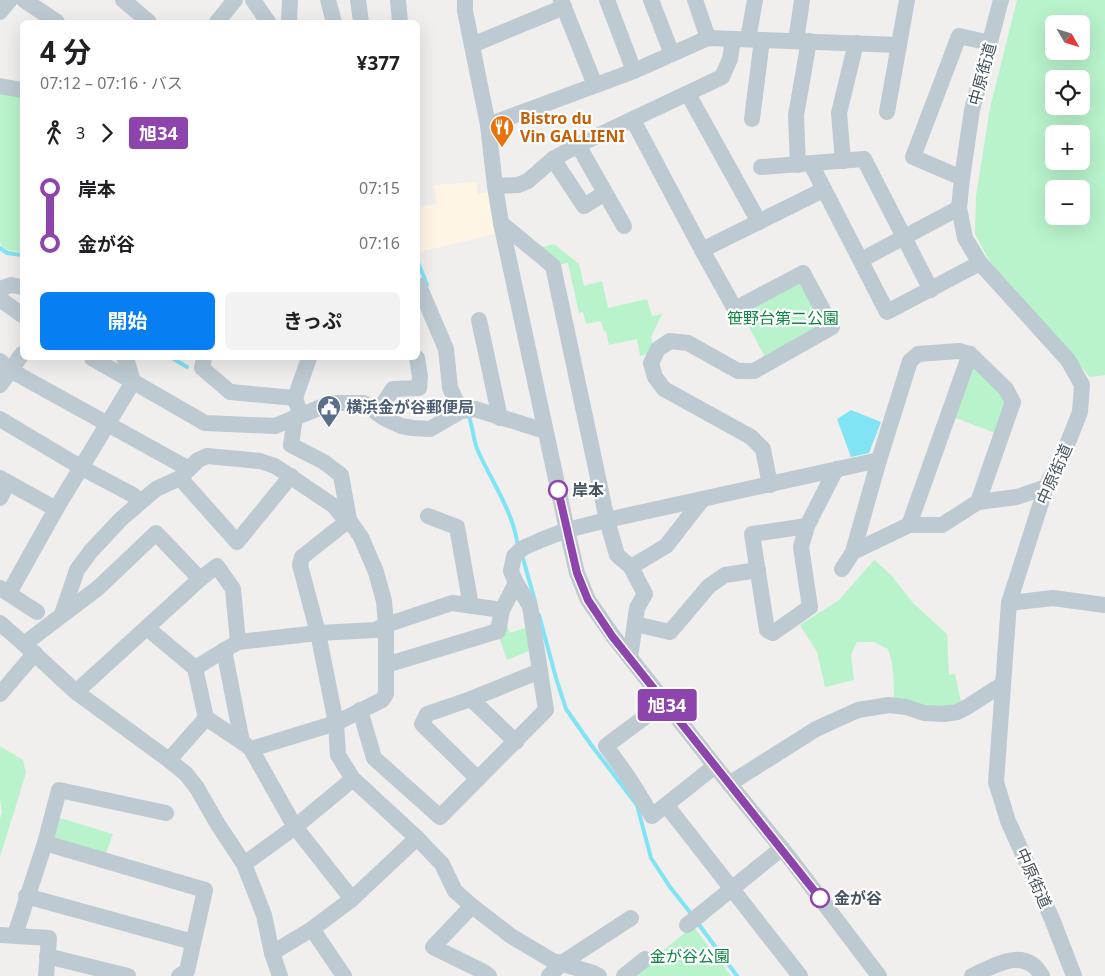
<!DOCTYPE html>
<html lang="ja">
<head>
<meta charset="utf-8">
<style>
  body { margin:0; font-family:"Noto Sans","Noto Sans JP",sans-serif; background:#f2f2f2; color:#202124; height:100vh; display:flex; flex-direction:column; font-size:19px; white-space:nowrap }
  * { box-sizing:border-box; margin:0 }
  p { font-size:16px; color:#757577 }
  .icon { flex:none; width:28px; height:28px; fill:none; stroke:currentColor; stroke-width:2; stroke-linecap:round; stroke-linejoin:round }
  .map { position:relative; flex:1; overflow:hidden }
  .details { position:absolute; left:20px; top:20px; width:400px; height:340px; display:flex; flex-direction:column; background:#fff; border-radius:8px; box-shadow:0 5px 20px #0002 }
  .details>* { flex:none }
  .badge { padding:0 10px; border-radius:4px; font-size:18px; line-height:32px }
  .needle { width:32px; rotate:129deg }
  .controls { position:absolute; left:1045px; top:15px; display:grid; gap:10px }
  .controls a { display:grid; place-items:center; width:45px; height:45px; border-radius:8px; background:#fff; box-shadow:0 5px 20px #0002; font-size:25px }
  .map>.badge { position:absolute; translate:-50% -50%; box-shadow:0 0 0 2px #fff }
  .legs { display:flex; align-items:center; gap:8px; height:55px; padding:0 20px; font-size:16px }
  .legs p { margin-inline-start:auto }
  .summary { display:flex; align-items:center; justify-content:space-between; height:85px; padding:0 20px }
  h1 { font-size:28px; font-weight:700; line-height:38px }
  .button { display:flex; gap:10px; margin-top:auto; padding:10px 20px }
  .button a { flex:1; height:58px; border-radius:8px; background:#077ef2; color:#fff; font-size:20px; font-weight:700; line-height:58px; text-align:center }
  .button a+a { background:#f2f2f2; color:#202124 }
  ul { padding:0 20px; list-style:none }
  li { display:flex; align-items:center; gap:18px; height:55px; font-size:19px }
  li i { display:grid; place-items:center; width:8px; height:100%; margin:0 6px; background:currentColor }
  li i::after { content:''; width:12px; height:12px; margin:-6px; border:4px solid; border-radius:50%; background:#fff }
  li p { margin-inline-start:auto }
  li:first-child i { background:linear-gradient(#0000 50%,currentColor 0) }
  li:last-child i { background:linear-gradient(currentColor 50%,#0000 0) }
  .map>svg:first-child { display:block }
</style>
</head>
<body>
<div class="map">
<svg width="1105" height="976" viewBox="0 0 1105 976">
  <rect width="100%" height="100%" fill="#f1eeee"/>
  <path fill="#fef5e5" d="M 476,182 L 478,194 L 488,192 L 495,234 L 419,252 L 418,245 L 418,207 L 437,204 L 434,185 Z"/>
  <g fill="#b8f3cb" fill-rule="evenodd">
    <path d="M 1017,0 L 1105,0 L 1105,375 L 1090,377 L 992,266 L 975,234 L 976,196 L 990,108 ZM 1054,24 L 1081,24 L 1081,51 L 1054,51 ZM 1054,79 L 1081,79 L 1081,106 L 1054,106 ZM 1054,134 L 1081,134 L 1081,161 L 1054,161 ZM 1054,189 L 1081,189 L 1081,216 L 1054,216 Z"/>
    <path d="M 0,89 L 22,95 L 22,252 L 4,249 L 0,243 Z"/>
    <path d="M 554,244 L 579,264 L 584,286 L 602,281 L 608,308 L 647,299 L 652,316 L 662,314 L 651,337 L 653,346 L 647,354 L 640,356 L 637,339 L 609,345 L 606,331 L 604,332 L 601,321 L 586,324 L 583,312 L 579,313 L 568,263 L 558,265 L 539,248 Z"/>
    <path d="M 797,281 L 803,283 L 824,323 L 765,357 L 741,312 Z"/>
    <path d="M 977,366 L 1005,398 L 1006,402 L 995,433 L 953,417 L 970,367 Z"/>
    <path d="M 874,560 L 891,575 L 913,603 L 947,634 L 949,675 L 955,674 L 961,702 L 935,709 L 894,699 C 894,681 894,666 888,649 L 874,642 L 857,642 L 851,655 L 854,680 L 825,687 L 817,652 L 800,625 L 839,600 Z"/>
    <path d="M 505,621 L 510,633 L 527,627 L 529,651 L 507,660 L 499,637 Z"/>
    <path d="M 0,746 L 23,760 L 26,773 L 0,857 L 0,819 L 2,812 L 0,799 Z"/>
    <path d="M 57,817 L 113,834 L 105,856 L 54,839 Z"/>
    <path d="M 693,926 L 731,976 L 632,976 Z"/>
  </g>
  <path fill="#80e4f5" d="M 851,410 L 881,422 L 869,453 L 851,457 L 837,419 Z"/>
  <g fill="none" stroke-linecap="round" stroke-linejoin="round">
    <g stroke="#80e4f5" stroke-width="4">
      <path d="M 0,248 L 7,253 L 22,255"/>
      <path d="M 418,262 L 427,285"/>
      <path d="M 172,358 L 187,367"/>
      <path d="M 468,414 C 473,426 473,440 478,451 C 492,482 514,513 518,547"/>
      <path d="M 522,555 L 535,601"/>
      <path d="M 539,615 L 556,678 L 566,709 L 592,746 L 637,805 L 651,858 L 670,887 L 693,916"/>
      <path d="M 697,922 L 737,976"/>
    </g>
    <g stroke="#bdcad2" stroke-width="16">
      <path d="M 24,0 L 57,22"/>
      <path d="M 123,0 L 149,22"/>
      <path d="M 253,0 L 268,22"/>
      <path d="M 328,0 L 334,22"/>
      <path d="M 358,0 L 361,22"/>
      <path d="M 398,0 L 400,22"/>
      <path d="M 465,0 L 465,11 L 488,125 L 495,186 L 501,223 L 567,530 L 577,573 L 588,600 L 613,636 L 715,766 L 792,861 L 879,976"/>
      <path d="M 561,0 L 595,85"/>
      <path d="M 607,0 L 634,71"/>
      <path d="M 651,0 L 672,54"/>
      <path d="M 695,0 L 708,38"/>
      <path d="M 1001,0 L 972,110 L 962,178 L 959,208 L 965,238 L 980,263 L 1068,360 L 1082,385 L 1080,412 L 1065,450 L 1046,487 L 1009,603 L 996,782 L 1008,821 L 1052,919 L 1074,976"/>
      <path d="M 0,12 L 10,0"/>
      <path d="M 217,22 L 235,0"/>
      <path d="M 289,22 L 290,0"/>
      <path d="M 748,39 L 755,0"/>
      <path d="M 796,41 L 802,0"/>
      <path d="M 472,45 L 564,7"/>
      <path d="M 0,86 L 22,90"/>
      <path d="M 688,94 L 759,222"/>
      <path d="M 887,112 L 907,0"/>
      <path d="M 752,119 L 762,40"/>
      <path d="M 633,120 L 702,250 L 735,309 L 803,273 L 832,327 L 754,371 L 738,371 L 688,343 L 670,341 L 658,349 L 651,363 L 655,377 L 664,389 L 751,437 L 763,449 L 770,485"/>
      <path d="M 488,125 L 634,71 L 708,38 L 899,45"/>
      <path d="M 578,145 L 624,226"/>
      <path d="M 553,159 L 584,206 L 605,193"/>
      <path d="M 843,161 L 839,113 L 856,43"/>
      <path d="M 811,164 L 887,312 L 980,263"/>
      <path d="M 798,165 L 796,115 L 809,41"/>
      <path d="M 761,167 L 864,159 L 931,290"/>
      <path d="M 962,178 L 913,157 L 959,36 L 990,43"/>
      <path d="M 495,186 L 518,185 L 528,181 L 553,159 L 578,145 L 722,77 L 730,59 L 733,39"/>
      <path d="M 501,223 L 553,266 L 607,520 L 617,555 L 631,567 L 645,594 L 637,608 L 630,658"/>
      <path d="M 702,250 L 823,190"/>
      <path d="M 861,260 L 959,208"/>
      <path d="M 418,285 L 419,286 L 446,349 L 450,388 L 461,411"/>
      <path d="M 0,289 L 11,285 L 22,287"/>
      <path d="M 0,299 L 22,315"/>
      <path d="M 479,320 L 500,418"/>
      <path d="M 92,358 L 205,423 L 275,426 L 331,403 L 364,403 L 384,418 L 401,426 L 413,428 L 430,429 L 461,411 L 475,409 L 545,431"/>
      <path d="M 204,358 L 202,368 L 230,392 L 295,398"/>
      <path d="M 0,361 L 10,370 L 189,469"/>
      <path d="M 0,385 L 22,354"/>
      <path d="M 298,407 L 295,398 L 309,358"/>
      <path d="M 377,413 L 393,389 L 419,388 L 420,376 L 417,358"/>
      <path d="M 295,417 L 291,445 L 324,462 L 341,475 L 349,520"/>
      <path d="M 0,419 L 82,468 L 133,495 L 140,502"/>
      <path d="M 0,478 L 56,509"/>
      <path d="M 180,478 L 237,542 L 291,476"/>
      <path d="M 0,498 L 8,483"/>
      <path d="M 428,516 L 457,527 L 471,606"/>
      <path d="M 349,520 L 302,557 L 300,565 L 318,633 L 336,723 L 338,755 L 353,779 L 417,838 L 442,864 L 455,891 L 472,906 L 511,936 L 553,961 L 593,973 L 599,976"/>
      <path d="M 909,525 L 970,354"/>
      <path d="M 807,526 L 752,534 L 767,630 L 773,633 L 810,607 L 801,547 L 807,526 L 836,469"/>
      <path d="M 853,552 L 879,460"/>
      <path d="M 631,567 L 666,546 L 702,500"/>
      <path d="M 842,569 L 853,552 L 909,525 L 942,525 L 978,502 L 1017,497 L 1046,487"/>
      <path d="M 0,588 L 37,612"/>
      <path d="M 9,593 L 56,509 L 133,382 L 127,361 L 124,358"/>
      <path d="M 1009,603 L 1053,598 L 1105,605"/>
      <path d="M 62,614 L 77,570 L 91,551 L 121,519 L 156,489 L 180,478 L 198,460 L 207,456 L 260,461 L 275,466 L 334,506 L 342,516 L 349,520 L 361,537 L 376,572 L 384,601 L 386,625 L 386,694 L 382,700 L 336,723 L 251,749"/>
      <path d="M 0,623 L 24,644 L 76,692 L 169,760 L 186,774 L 197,788 L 217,823 L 244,864 L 264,915 L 272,953 L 280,976"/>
      <path d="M 635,624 L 670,632 L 709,586 L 725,575 L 758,570"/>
      <path d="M 147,628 L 195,668 L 206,718 L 169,760"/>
      <path d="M 24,644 L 98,588 L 156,533 L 200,579"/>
      <path d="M 224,650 L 242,742 L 251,749 L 295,827 L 352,899"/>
      <path d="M 386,665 L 498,631 L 502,610 L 516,583"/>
      <path d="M 195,668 L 238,642 L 318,633 L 375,630 L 386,625 L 452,603 L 502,610"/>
      <path d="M 76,692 L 200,579 L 217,566 L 233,589 L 238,642"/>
      <path d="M 0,694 L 35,653"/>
      <path d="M 471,699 L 516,742"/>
      <path d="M 665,702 L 606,746 L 630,780 L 652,816 L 715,766"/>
      <path d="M 360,710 L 374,758 L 440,817 L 546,710 L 530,606 L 516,583 L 511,571 L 514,556 L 523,548 L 541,540 L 567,530 L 607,520 L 879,460 L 910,361 L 918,354 L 959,351 L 970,354 L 1006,389 L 1013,402 L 978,502"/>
      <path d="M 206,718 L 242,742"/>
      <path d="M 478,779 L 422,724 L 427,714 L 471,699 L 540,671"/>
      <path d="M 729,784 L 816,729 L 858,710 L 889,705 L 906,707 L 924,713 L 944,714 L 957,712 L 967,707 L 1003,684"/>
      <path d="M 667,806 L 800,976"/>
      <path d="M 45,843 L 205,890 L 187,971 L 179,976"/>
      <path d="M 244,864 L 295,827 L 353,779"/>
      <path d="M 26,896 L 193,942"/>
      <path d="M 472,906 L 433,947 L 484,972 L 489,976"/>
      <path d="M 687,925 L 782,848"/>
      <path d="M 312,929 L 344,976"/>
      <path d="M 0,935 L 49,938 L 46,976"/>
      <path d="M 15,935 L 45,843 L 59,790 L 166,813"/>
      <path d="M 272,953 L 312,929 L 352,899 L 417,838"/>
      <path d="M 47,956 L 128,976"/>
      <path d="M 549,976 L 562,963 L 631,918"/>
      <path d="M 624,976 L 645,959"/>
      <path d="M 972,976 C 995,965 1025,946 1042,976"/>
    </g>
  </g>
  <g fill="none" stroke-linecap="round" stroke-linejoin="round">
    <g stroke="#fff" stroke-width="11">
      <path id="line-1" d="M 558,490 L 577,573 L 588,600 L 612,636 L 820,898"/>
    </g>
    <use href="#line-1" stroke="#8e44ad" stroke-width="8"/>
  </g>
  <defs>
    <g id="restaurant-pin" transform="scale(1.25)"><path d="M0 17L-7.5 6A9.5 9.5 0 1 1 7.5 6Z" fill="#e8710a" stroke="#fff"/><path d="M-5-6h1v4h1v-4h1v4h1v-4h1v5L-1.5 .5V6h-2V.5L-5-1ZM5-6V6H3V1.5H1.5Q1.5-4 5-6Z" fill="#fff"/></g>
    <g id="civic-pin" transform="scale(1.25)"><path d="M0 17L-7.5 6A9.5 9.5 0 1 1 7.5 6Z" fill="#5c6f8a" stroke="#fff"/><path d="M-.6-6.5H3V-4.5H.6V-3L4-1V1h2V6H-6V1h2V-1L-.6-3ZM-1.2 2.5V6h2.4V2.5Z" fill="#fff"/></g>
  </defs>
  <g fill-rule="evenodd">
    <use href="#restaurant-pin" x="502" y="127"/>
    <use href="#civic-pin" x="329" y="407"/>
  </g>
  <g fill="#fff" stroke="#8e44ad" stroke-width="2.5">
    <circle cx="558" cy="490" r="9"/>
    <circle cx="820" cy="898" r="9"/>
  </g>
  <g text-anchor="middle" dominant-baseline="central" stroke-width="4.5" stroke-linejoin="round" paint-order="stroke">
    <g font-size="16" fill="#44535e" stroke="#fff">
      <text transform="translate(982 74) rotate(-75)">中原街道</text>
      <text transform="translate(1054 474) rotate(-66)">中原街道</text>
      <text transform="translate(1034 878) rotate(66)">中原街道</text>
    </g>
    <g font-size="16" font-weight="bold" fill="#c56008" stroke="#fff" text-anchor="start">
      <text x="520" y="118">Bistro du<tspan x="520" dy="18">Vin GALLIENI</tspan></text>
    </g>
    <g font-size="16" fill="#0d8642" stroke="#fff">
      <text x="783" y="318">笹野台第二公園</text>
      <text x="690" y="956">金が谷公園</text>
    </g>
    <g font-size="16" font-weight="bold" fill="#4e5e75" stroke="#fff" text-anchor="start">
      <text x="346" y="407">横浜金が谷郵便局</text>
    </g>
    <g font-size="16" font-weight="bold" fill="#44535e" stroke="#fff" text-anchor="start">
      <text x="572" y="490">岸本</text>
      <text x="834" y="898">金が谷</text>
    </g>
  </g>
</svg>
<div class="controls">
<a><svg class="needle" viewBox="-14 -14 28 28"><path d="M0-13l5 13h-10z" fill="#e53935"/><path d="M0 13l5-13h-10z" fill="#757577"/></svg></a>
<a><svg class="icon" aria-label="locate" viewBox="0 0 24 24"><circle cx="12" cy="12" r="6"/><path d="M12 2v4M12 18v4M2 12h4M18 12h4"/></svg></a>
<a>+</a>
<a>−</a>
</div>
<b class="badge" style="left:667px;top:705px;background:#8e44ad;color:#fff">旭34</b>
<section class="details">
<div class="summary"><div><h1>4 分</h1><p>07:12 – 07:16 · バス</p></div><b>¥377</b></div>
<div class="legs"><svg class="icon" aria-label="walk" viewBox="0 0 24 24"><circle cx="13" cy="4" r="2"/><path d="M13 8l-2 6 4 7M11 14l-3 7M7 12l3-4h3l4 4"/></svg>3<svg class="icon" aria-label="forward" viewBox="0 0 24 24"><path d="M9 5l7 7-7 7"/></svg><b class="badge" style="background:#8e44ad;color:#fff">旭34</b></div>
<ul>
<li><i style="color:#8e44ad"></i><b>岸本</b><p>07:15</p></li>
<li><i style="color:#8e44ad"></i><b>金が谷</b><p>07:16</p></li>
</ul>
<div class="button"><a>開始</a><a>きっぷ</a></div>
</section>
</div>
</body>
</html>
